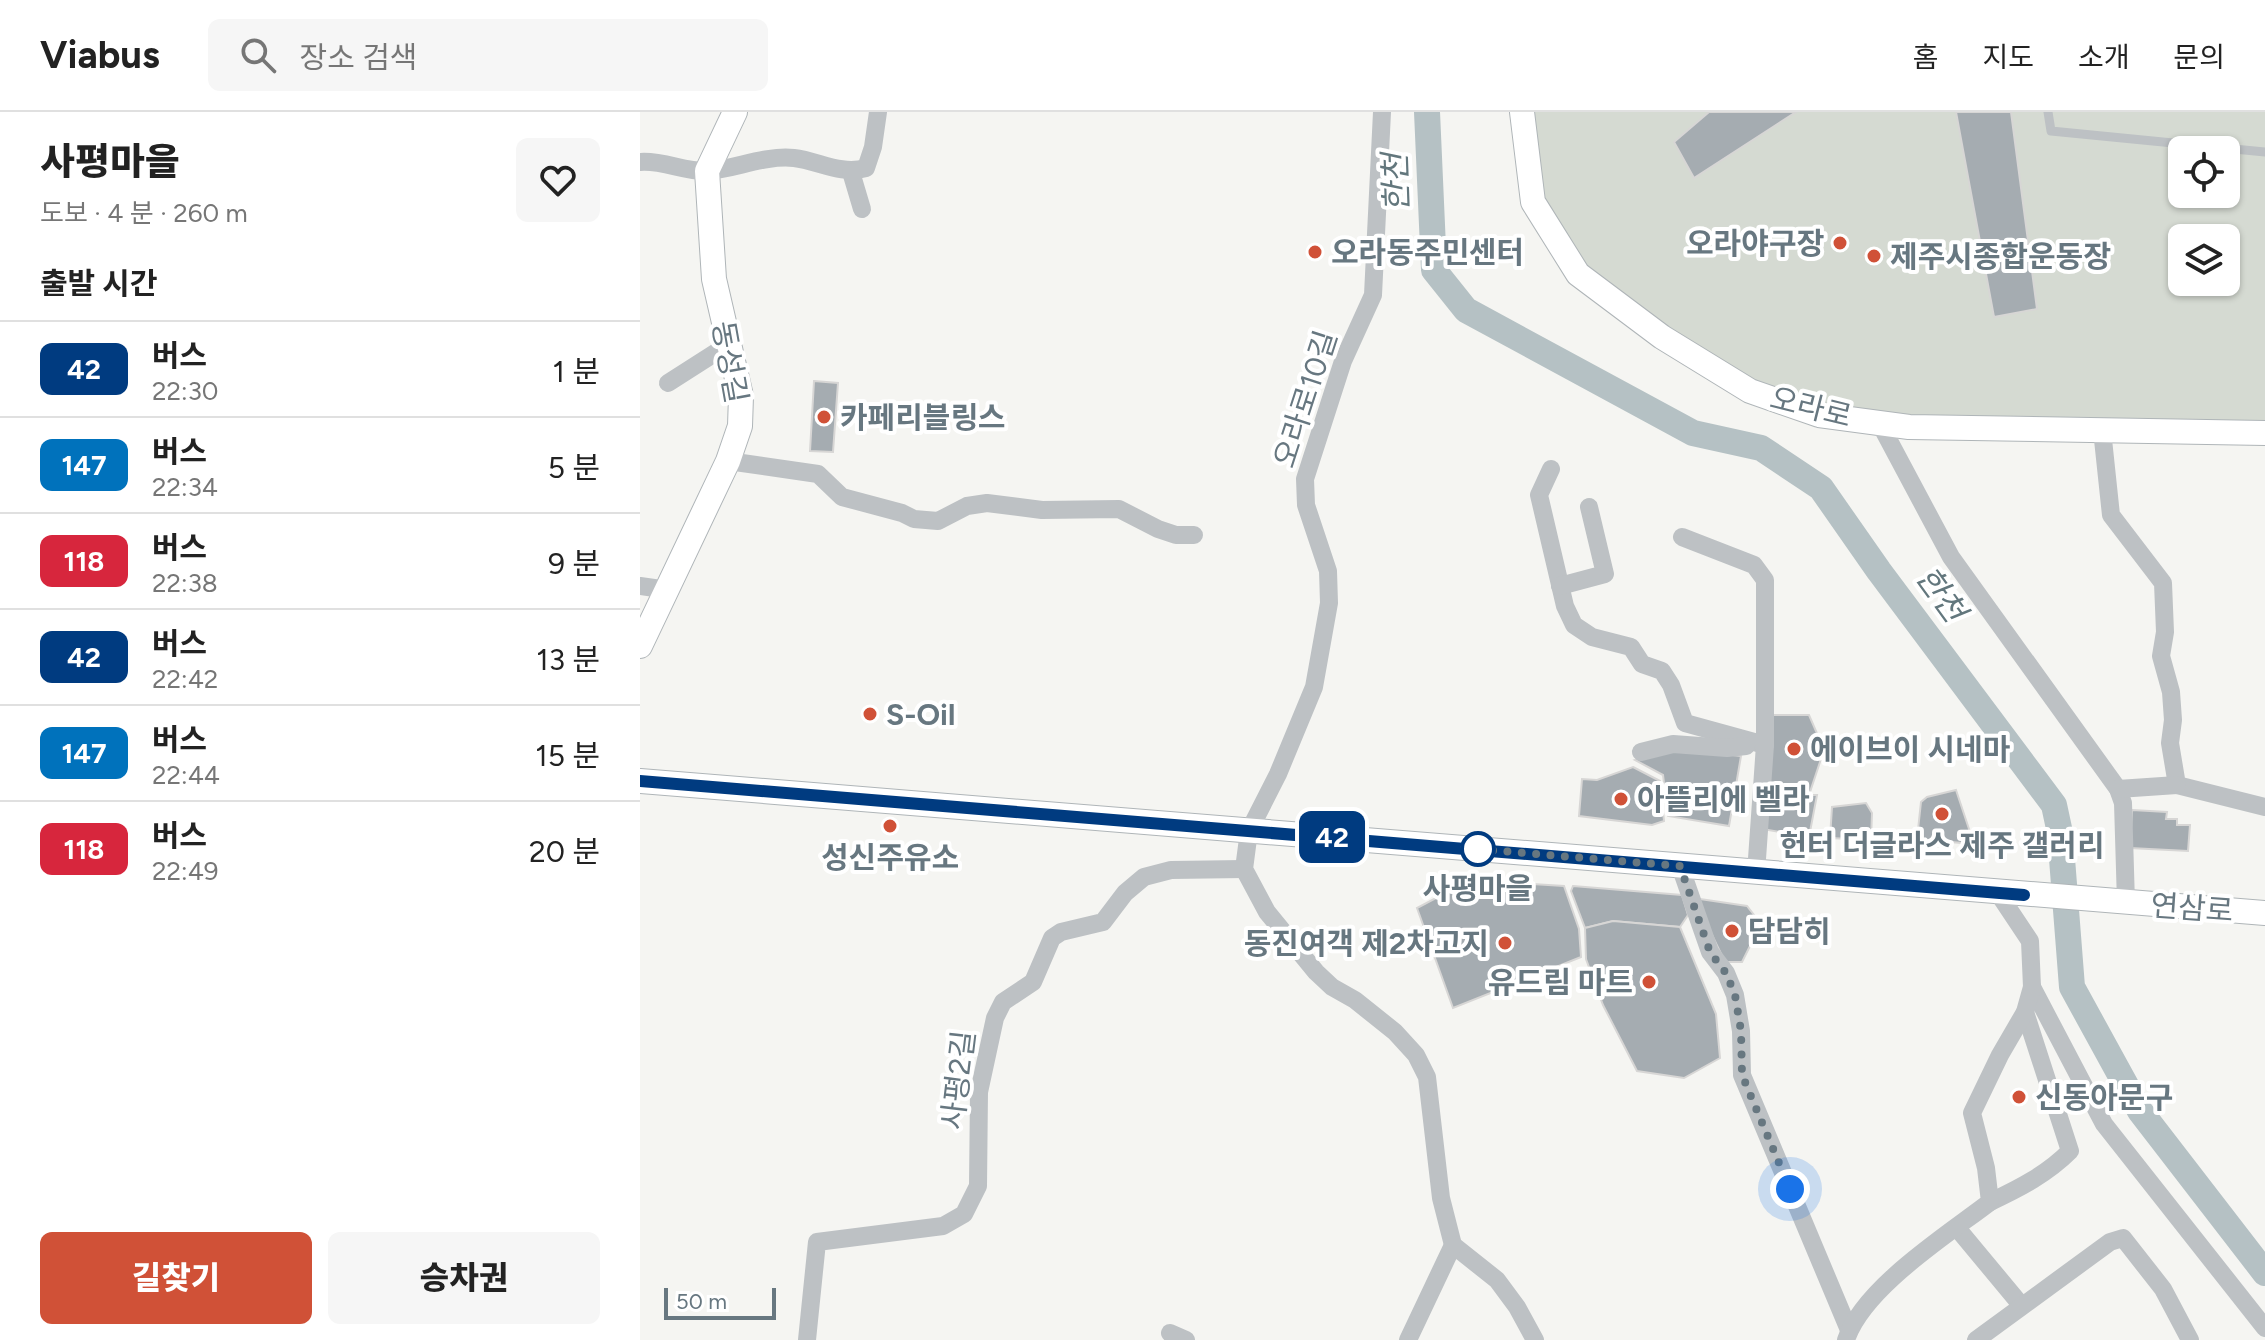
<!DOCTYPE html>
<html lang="ko">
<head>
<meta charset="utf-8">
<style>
  body { margin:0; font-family:Figtree,"Noto Sans KR",sans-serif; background:#f6f6f6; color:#222; height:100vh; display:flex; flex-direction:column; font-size:30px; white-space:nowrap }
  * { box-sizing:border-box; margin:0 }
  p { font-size:26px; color:#767676 }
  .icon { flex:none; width:44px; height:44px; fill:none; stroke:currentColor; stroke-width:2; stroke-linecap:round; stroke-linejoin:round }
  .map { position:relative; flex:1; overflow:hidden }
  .side { display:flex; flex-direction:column; background:#fff; width:640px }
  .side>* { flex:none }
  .badge { padding:0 16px; border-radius:12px; font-size:28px; line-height:52px }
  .tools { position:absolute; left:1528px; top:24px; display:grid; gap:16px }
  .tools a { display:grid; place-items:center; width:72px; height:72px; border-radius:12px; background:#fff; box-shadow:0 2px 6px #0004; font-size:40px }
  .scale { position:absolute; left:24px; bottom:20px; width:112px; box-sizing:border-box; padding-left:8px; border:4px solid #677780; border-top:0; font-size:22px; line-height:28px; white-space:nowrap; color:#677780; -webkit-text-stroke:6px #fff; paint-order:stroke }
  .you { position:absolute; width:40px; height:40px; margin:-20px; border:6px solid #fff; border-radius:50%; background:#1a73e8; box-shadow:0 0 0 12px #1a73e833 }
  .map>.badge { position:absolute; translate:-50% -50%; box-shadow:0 0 0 4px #fff }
  h2 { padding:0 40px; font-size:30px; line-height:72px }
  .round { display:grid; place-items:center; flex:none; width:84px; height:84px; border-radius:12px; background:#f6f6f6 }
  .overview { display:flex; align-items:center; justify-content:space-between; height:136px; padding:0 40px }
  h1 { font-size:38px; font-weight:800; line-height:60px }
  .button { display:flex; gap:16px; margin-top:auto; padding:16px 40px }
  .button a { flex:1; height:92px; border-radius:12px; background:#d05137; color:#fff; font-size:32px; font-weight:800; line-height:92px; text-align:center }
  .button a+a { background:#f6f6f6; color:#222 }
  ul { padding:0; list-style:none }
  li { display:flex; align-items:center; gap:24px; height:96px; padding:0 40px; border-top:2px solid #e0e0e0 }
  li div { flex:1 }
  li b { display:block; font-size:30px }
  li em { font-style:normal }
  li .badge { min-width:88px; font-weight:700; text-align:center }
  header { display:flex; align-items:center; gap:48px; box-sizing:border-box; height:112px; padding:0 40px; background:#fff; border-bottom:2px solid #e0e0e0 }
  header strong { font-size:38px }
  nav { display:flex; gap:44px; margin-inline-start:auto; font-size:28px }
  .search { width:560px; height:72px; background:#f6f6f6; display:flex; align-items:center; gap:20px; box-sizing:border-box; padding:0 28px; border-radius:12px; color:#767676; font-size:30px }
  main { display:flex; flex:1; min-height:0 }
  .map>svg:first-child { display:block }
</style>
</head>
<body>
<header>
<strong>Viabus</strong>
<div class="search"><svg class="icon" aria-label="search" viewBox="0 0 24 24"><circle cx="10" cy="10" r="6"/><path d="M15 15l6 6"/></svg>장소 검색</div>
<nav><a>홈</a><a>지도</a><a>소개</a><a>문의</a></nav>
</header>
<main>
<section class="side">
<div class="overview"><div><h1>사평마을</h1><p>도보 · 4 분 · 260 m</p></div><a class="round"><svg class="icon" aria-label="heart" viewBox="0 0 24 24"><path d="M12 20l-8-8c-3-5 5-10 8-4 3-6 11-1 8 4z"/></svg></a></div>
<h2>출발 시간</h2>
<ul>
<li><span class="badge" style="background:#003b80;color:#fff">42</span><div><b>버스</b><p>22:30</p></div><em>1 분</em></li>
<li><span class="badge" style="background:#0072bc;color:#fff">147</span><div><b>버스</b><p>22:34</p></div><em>5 분</em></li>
<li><span class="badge" style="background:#d7263d;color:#fff">118</span><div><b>버스</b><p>22:38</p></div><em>9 분</em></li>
<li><span class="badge" style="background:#003b80;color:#fff">42</span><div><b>버스</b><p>22:42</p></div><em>13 분</em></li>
<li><span class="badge" style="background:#0072bc;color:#fff">147</span><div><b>버스</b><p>22:44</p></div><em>15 분</em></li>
<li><span class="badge" style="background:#d7263d;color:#fff">118</span><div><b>버스</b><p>22:49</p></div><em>20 분</em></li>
</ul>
<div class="button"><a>길찾기</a><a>승차권</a></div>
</section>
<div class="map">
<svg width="1625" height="1228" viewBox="0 0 1625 1228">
  <rect width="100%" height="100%" fill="#f5f5f2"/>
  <path fill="#d5dad2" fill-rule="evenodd" d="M 885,0 L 1625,0 L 1625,319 L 1256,313 L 1110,279 L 938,162 L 893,90 ZM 1542,38 L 1586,38 L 1586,82 L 1542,82 ZM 1542,126 L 1586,126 L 1586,170 L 1542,170 Z"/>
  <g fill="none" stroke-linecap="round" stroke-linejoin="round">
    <path stroke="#b5c1c4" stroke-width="26" d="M 787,0 L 794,158 L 826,198 L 1053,321 L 1121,336 L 1181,376 L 1239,459 L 1414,693 L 1420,721 L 1432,875 L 1500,999 L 1625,1161"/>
  </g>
  <g fill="#a5acb1" stroke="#d7d6d5" stroke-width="2">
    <path d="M 1069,0 L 1156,0 L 1054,66 L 1034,30 Z"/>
    <path d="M 1316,0 L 1371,0 L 1397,197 L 1354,205 Z"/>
    <path d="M 174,269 L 198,271 L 193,340 L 170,339 Z"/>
    <path d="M 1129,603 L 1169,603 L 1179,626 L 1181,647 L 1169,683 L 1125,683 Z"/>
    <path d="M 1032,636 L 1101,644 L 1089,714 L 1028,704 L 1023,663 L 995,648 Z"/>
    <path d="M 993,655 L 1020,669 L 1024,709 L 1012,713 L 939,704 L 942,667 L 957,668 Z"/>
    <path d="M 1316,678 L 1334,732 L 1277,727 L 1281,690 L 1287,685 Z"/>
    <path d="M 1125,683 L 1177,683 L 1169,725 L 1122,717 Z"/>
    <path d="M 1226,691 L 1232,701 L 1231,728 L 1190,726 L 1192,695 Z"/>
    <path d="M 1492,698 L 1527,700 L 1526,707 L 1537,707 L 1537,713 L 1550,713 L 1548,739 L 1490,736 Z"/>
    <path d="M 830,768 L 924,774 L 939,817 L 941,845 L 813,896 L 777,796 Z"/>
    <path d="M 933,774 L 1042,783 L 1048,803 L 1040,815 L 973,809 L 945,816 L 931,779 Z"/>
    <path d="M 1060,787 L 1107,794 L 1121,812 L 1102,850 L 1085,850 L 1058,794 Z"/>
    <path d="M 973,809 L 1040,815 L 1076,902 L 1080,946 L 1044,966 L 997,959 L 963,893 L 946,847 L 945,816 Z"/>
  </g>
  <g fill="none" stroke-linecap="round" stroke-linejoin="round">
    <g stroke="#afb5b8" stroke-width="26">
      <g id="secondary">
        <path d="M 882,0 L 893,90 L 938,162 L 1022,225 L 1110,279 L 1179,303 L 1269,315 L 1625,321"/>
        <path d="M 0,534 L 88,349 L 100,314 L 101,284 L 74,167 L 67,59 L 95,0"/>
        <path d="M 0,669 L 1625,801"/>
      </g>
    </g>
    <path stroke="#bdc1c4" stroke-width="9" d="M 1408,0 L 1411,19 L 1625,40"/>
    <g stroke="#bdc1c4" stroke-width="18">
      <path d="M 742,0 L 733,183 L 703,249 L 665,367 L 666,393 L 688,459 L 689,491 L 674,575 L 638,662 L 609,719 L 604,757 L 627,800 L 676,860 L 692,875 L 715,888 L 755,920 L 776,943 L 787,965 L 801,1086 L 813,1133 L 857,1168 L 877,1195 L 895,1228"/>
      <path d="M 0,50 C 23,48 45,60 68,59 C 96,57 124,43 154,46 C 179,49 200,63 226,56 L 233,35 L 238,0"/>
      <path d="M 211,60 L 222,97"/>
      <path d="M 28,271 L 89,232"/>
      <path d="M 1239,310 L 1311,445 L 1478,677 L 1483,691 L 1486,791"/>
      <path d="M 1462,318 L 1471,403 L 1523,471 L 1525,520 L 1521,544 L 1531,580 L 1533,608 L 1530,631 L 1537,673 L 1625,695"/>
      <path d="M 88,349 L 178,362 L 202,385 L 262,401 L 274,407 L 298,409 L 327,394 L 347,391 L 402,398 L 479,397 L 518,417 L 536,423 L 554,423"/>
      <path d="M 911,357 L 899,383 L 925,494 L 934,513 L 952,525 L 991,535 L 1002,552 L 1022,559 L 1031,573 L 1045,611 L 1125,633"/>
      <path d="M 1042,425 L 1114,453 L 1125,468 L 1125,633 L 1116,761"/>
      <path d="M 0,474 L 28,478"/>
      <path d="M 920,474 L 965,462 L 949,395"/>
      <path d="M 1001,640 L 1033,632 L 1087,636 L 1106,634"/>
      <path d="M 1478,677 L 1537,673"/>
      <path d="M 1040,754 L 1070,840 L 1086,861 L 1095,883 L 1101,919 L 1102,963 L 1209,1218"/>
      <path d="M 1392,875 L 1464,1012 L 1625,1216"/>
      <path d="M 1350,1090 C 1380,1076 1407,1062 1430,1039 L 1385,900"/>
      <path d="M 1317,1116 L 1381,1193"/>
      <path d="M 530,1221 L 546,1228"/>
      <path d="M 167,1228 L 177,1130 L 303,1114 L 324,1102 L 338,1074 L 339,980 L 355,906 L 363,890 L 393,870 L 412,826 L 421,820 L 463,810 L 485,781 L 504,765 L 531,758 L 604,757"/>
      <path d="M 768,1228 L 813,1133"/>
      <path d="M 1206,1228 C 1223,1176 1307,1123 1350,1090 L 1346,1056 L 1332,1001 L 1360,943 L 1385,900 L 1392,875 L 1390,829 L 1358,781"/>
      <path d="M 1336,1228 L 1470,1130 L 1483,1126 L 1523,1177 L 1550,1228"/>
    </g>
    <use href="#secondary" stroke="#fff" stroke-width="24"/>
  </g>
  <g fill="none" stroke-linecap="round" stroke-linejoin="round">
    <g stroke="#fff" stroke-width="18">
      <path id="line" d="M 0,669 L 1384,783"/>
    </g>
    <use href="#line" stroke="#003b80" stroke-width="12"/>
    <path stroke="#677780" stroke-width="8" stroke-dasharray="0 14.4" d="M 838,737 L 824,736 L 1040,754 L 1070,840 L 1086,861 L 1095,883 L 1101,919 L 1102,963 L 1150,1077"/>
  </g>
  <g fill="#d05137" stroke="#fff" stroke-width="3">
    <circle cx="1200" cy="131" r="8"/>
    <circle cx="675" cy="140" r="8"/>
    <circle cx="1234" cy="144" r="8"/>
    <circle cx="184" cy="305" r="8"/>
    <circle cx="230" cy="602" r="8"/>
    <circle cx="1154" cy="637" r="8"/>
    <circle cx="981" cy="687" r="8"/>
    <circle cx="1302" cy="702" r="8"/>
    <circle cx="250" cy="714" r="8"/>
    <circle cx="1092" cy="819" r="8"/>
    <circle cx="865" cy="831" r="8"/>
    <circle cx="1009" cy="870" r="8"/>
    <circle cx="1379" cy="985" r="8"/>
  </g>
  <circle fill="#fff" stroke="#003b80" stroke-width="4" cx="838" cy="737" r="16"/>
  <g text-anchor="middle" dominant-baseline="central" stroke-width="8" stroke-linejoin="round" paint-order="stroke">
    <g font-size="30" font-weight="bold" fill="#677780" stroke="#fff" text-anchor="start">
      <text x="1184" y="131" text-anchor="end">오라야구장</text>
      <text x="691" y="140">오라동주민센터</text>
      <text x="1250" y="144">제주시종합운동장</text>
      <text x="200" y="305">카페리블링스</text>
      <text x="246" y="602">S-Oil</text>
      <text x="1170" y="637">에이브이 시네마</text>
      <text x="997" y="687">아뜰리에 벨라</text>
      <text x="1302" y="733" text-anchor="middle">헌터 더글라스 제주 갤러리</text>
      <text x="250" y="745" text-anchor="middle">성신주유소</text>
      <text x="1108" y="819">담담히</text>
      <text x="849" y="831" text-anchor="end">동진여객 제2차고지</text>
      <text x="993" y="870" text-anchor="end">유드림 마트</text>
      <text x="1395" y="985">신동아문구</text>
    </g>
    <g font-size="30" fill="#677780" stroke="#fff">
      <text transform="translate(90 250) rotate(80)">동성길</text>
      <text transform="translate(665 287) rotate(-72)">오라로10길</text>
      <text transform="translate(1171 295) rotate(14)">오라로</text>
      <text transform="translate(1552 796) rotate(4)">연삼로</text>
      <text transform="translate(318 968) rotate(-83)">사평2길</text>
    </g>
    <g font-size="30" font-weight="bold" fill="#677780" stroke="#fff">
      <text x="838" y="776">사평마을</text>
    </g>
    <g font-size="32" font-style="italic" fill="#63777d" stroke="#fff">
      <text transform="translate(756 71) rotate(-92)">한천</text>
      <text transform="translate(1301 482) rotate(54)">한천</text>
    </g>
  </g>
</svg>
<div class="tools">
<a><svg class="icon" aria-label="locate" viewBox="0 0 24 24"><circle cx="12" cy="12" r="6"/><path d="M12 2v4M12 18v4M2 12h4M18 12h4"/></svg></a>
<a><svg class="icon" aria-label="layers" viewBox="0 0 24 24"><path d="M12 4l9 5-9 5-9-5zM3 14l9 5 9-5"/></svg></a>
</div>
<div class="scale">50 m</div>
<div class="you" style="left:1150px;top:1077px"></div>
<b class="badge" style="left:692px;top:725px;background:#003b80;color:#fff">42</b>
</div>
</main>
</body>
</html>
